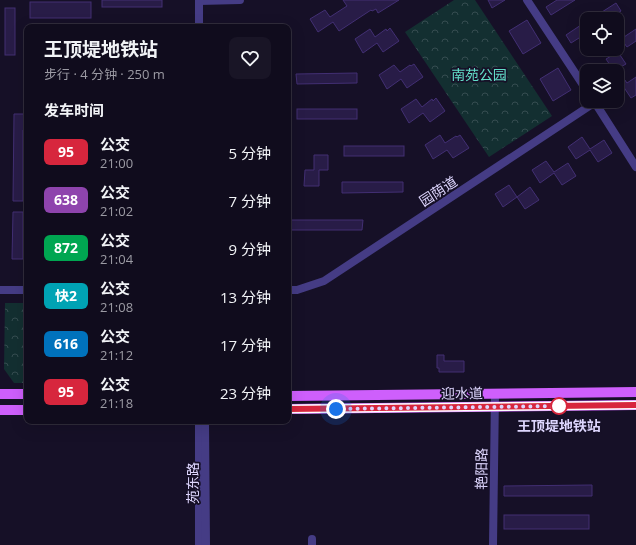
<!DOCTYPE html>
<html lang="zh">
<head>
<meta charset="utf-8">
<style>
  body { margin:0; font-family:"Open Sans","Noto Sans SC",sans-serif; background:#191526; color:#f1f3f6; height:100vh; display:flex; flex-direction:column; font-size:15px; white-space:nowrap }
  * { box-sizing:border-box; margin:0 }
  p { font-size:13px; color:#9c9ba4 }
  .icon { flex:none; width:22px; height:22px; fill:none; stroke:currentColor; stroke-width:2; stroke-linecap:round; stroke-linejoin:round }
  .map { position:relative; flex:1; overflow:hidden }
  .sheet { position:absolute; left:24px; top:24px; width:267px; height:400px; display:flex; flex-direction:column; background:#100c1d; border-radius:8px; box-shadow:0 4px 16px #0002,0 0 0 1px #302c3b }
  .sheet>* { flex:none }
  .badge { padding:0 8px; border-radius:6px; font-size:14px; line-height:26px }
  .buttons { position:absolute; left:580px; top:12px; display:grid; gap:8px }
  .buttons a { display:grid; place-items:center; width:44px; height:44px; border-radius:8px; background:#100c1d; box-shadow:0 4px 16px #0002,0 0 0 1px #302c3b; font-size:20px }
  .you { position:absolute; width:20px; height:20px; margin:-10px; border:3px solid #fff; border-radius:50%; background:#1a73e8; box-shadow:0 0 0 6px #1a73e833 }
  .map>.badge { position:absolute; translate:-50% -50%; box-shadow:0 0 0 2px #fff }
  h2 { padding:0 20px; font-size:15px; line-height:36px }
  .round { display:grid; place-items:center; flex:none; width:42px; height:42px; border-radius:8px; background:#191526 }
  .summary { display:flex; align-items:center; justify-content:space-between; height:68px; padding:0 20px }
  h1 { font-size:19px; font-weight:700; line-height:30px }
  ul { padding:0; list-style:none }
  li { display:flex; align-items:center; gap:12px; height:48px; padding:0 20px }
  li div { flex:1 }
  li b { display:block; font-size:15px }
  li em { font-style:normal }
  li .badge { min-width:44px; font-weight:700; text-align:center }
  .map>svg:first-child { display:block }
</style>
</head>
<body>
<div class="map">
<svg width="636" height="545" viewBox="0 0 636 545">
  <defs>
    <pattern id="forest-crowns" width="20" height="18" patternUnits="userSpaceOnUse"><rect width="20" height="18" fill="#132f31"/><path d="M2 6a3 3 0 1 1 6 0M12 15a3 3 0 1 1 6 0" fill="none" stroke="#354c50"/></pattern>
  </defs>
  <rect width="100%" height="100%" fill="#161027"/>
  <g fill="url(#forest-crowns)">
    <path d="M 454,0 L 475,0 L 552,116 L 489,157 L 405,32 Z"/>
    <path d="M 5,303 L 27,303 L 27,383 L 14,383 L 4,369 Z"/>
  </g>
  <g fill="#281c47" stroke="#422f73">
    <rect x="102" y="0" width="60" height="7"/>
    <path d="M 343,0 L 399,0 L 378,13 L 376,9 L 372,11 L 371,10 L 339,31 L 333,22 L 318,32 L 310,19 L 325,10 L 330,17 L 347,6 Z"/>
    <path d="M 488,0 L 505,0 L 492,8 Z"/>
    <path d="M 557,0 L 575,0 L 551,15 L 546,7 Z"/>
    <rect x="30" y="2" width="61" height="16"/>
    <path d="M 616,3 L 621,11 L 609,19 L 591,19 Z"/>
    <rect x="5" y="8" width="10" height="47"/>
    <path d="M 527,20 L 541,43 L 523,54 L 509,31 Z"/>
    <path d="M 587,21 L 587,33 L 571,43 L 566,35 Z"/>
    <path d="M 390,28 L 399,41 L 383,52 L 377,43 L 363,53 L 355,39 L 370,29 L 375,37 L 386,29 L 387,31 Z"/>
    <path d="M 636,29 L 636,41 L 627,47 L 621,39 Z"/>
    <path d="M 618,52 L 626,64 L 617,69 L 627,83 L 636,77 L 636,95 L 631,98 L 623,86 L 617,90 L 617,69 L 614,71 L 606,59 Z"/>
    <path d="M 414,64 L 423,77 L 407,88 L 401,79 L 387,89 L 379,75 L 394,65 L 400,72 L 410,65 L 411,66 Z"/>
    <path d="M 558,68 L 571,90 L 553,101 L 540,79 Z"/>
    <path d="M 357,73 L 357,83 L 297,84 L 296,74 Z"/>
    <path d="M 436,98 L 445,111 L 430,122 L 423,113 L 409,123 L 401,109 L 416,99 L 422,107 L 432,99 L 433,101 Z"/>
    <rect x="297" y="109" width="60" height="10"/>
    <path d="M 14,114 L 27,114 L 27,130 L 23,130 L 23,201 L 13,201 Z"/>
    <path d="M 440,135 L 445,143 L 456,136 L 457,137 L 460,135 L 469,148 L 453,158 L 447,150 L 433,159 L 425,145 Z"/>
    <path d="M 582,137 L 590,149 L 604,140 L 612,153 L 598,162 L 590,150 L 576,159 L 568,147 Z"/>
    <rect x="344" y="146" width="60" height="10"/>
    <path d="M 314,155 L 328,155 L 328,170 L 319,170 L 319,186 L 304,186 L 305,170 L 314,170 Z"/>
    <path d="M 546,161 L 554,172 L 568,163 L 576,176 L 562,185 L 554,173 L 540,183 L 532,170 Z"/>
    <path d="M 342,182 L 403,182 L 403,192 L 342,193 Z"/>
    <path d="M 509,185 L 517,197 L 530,187 L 539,200 L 525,209 L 517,197 L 503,207 L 495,194 Z"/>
    <path d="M 13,212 L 23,212 L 23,259 L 12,259 Z"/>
    <path d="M 288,220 L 363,220 L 362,230 L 288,230 Z"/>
    <path d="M 437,355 L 444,355 L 444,361 L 464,361 L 464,372 L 439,372 L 439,368 L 437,368 Z"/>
    <path d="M 592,485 L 592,496 L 504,496 L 504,486 Z"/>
    <rect x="504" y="515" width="85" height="14"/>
  </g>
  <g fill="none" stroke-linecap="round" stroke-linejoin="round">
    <g stroke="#453c85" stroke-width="8">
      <path d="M 527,0 L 587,91"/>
      <path d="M 199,1 L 240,0"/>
      <path d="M 199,27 L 199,0"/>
      <path d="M 594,101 L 636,167"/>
      <path d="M 0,290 L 27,290"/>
      <path d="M 288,290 L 297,290 L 324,281 L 597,101"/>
      <path d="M 199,421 L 199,545"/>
      <path d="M 205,421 L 206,545"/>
      <path d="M 312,539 L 312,545"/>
      <path d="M 493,545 L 495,394"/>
    </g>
    <g stroke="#ce5ffc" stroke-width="10">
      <path d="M 0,394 L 27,394"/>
      <path d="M 288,396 L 636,392"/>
      <path d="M 288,409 L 636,405"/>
      <path d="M 0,410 L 27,410"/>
    </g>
  </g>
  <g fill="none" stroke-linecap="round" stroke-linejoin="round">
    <g stroke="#fff" stroke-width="9">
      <path id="line" d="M 288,409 L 636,405"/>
    </g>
    <use href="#line" stroke="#d7263d" stroke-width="6"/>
    <path stroke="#ded6fe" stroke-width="4" stroke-dasharray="0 7.2" d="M 336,409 L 564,406 L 559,406"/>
  </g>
  <circle fill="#fff" stroke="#d7263d" stroke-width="2" cx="559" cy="406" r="8"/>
  <g text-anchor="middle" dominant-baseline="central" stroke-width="3.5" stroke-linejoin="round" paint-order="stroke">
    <g font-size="14" fill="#63dec9" stroke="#161027">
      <text x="479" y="74">南苑公园</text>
    </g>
    <g font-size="14" fill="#ded6fe" stroke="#161027">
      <text transform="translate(438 191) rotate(-33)">园荫道</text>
      <text transform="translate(462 393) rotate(-1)">迎水道</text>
      <text transform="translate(481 469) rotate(-89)">艳阳路</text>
      <text transform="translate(192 483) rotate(-90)">苑东路</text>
    </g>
    <g font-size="14" font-weight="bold" fill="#ded6fe" stroke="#161027">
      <text x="559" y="425">王顶堤地铁站</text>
    </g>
  </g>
</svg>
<div class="buttons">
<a><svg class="icon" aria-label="locate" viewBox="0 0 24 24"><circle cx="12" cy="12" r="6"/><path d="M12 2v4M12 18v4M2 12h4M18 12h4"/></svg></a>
<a><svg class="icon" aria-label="layers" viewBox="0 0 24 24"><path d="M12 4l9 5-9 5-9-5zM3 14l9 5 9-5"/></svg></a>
</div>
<div class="you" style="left:336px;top:409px"></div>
<section class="sheet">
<div class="summary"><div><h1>王顶堤地铁站</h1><p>步行 · 4 分钟 · 250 m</p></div><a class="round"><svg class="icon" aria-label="heart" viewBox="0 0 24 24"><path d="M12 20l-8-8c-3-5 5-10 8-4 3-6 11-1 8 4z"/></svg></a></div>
<h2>发车时间</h2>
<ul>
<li><span class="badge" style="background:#d7263d;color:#fff">95</span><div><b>公交</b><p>21:00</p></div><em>5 分钟</em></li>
<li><span class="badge" style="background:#8e44ad;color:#fff">638</span><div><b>公交</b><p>21:02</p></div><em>7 分钟</em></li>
<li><span class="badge" style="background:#00a651;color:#fff">872</span><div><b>公交</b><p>21:04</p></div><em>9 分钟</em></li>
<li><span class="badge" style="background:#00a3b4;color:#fff">快2</span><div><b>公交</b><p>21:08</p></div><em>13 分钟</em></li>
<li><span class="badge" style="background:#0072bc;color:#fff">616</span><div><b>公交</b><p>21:12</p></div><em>17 分钟</em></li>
<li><span class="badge" style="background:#d7263d;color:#fff">95</span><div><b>公交</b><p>21:18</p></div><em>23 分钟</em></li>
</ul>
</section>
</div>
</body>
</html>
